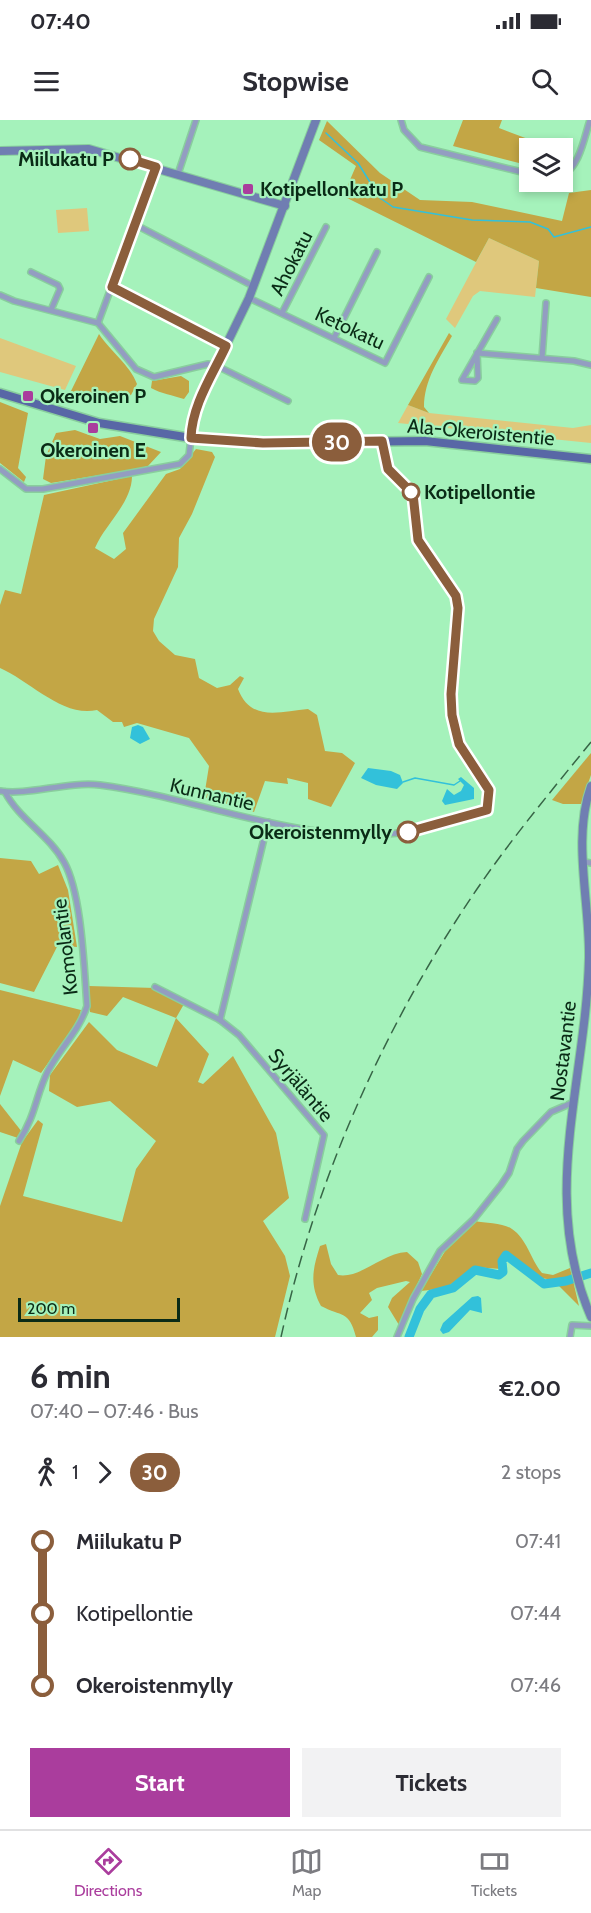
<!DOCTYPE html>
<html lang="en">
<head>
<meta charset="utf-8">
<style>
  body { margin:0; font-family:Cabin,sans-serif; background:#f2f2f3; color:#2b2b33; height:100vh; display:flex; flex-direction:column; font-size:22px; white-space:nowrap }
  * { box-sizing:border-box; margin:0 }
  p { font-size:20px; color:#7c7c81 }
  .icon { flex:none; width:33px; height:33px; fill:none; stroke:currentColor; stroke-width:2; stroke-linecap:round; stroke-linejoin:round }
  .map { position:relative; height:1217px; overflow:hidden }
  .sheet { display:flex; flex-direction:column; background:#fff; flex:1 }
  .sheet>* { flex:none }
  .badge { padding:0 12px; border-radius:20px; font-size:21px; line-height:39px }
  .tools { position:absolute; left:519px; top:18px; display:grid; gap:12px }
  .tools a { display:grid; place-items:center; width:54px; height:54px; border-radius:0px; background:#fff; box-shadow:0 3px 9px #0003; font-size:30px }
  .scale { position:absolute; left:18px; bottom:15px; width:162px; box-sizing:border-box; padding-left:6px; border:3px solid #0a2b16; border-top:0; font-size:16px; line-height:21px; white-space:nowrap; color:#0a2b16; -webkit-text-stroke:4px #a5f2bb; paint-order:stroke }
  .map>.badge { position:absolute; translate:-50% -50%; box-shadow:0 0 0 3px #fff }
  .legs { display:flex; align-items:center; gap:9px; height:66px; padding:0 30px; font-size:20px }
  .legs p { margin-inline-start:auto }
  .head { display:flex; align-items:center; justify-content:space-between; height:102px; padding:0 30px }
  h1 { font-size:33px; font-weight:700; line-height:45px }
  .primary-button { display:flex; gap:12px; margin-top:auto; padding:12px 30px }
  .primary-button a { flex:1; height:69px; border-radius:0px; background:#aa3d9d; color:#fff; font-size:24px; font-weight:700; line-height:69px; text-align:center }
  .primary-button a+a { background:#f2f2f3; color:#2b2b33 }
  ul { padding:0 30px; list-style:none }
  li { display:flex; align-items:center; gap:21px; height:72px; font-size:22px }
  li i { display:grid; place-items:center; width:9px; height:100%; margin:0 8px; background:currentColor }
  li i::after { content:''; width:15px; height:15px; margin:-8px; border:4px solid; border-radius:50%; background:#fff }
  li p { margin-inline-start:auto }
  li:first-child i { background:linear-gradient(#0000 50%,currentColor 0) }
  li:last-child i { background:linear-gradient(currentColor 50%,#0000 0) }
  .status { display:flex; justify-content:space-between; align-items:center; height:42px; padding:0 30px; background:#fff; direction:ltr }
  .status svg { height:16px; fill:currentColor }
  header { display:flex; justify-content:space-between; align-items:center; height:78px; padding:0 30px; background:#fff; font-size:27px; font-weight:700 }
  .dock { display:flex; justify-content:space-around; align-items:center; height:84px; border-top:2px solid #e1e1e2; background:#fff; font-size:16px; color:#7c7c81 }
  .dock a { display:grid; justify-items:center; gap:3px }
  .dock .selected { color:#aa3d9d }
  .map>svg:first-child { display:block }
</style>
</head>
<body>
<div class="status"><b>07:40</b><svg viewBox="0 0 49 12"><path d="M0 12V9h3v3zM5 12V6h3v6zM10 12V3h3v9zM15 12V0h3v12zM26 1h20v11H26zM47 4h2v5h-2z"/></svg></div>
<header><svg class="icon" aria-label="menu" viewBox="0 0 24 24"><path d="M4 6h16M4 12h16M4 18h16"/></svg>Stopwise<svg class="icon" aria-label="search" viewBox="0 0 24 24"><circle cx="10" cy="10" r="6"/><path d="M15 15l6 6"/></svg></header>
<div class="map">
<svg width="591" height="1217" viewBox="0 0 591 1217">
  <rect width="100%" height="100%" fill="#a5f2bb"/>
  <g fill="#dfc87c">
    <path d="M 87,88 L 89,111 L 58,113 L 56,90 Z"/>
    <path d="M 489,118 L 539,141 L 535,177 L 480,171 L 473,176 L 455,208 L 446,199 Z"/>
    <path d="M 0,218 L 76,246 L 65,270 L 0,252 Z"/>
    <path d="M 408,285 L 429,293 L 573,308 L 591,305 L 591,323 L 398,303 Z"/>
  </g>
  <g fill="#c3a645">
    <path d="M 463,0 L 502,0 L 499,8 L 528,19 L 519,43 L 453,26 Z"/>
    <path d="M 327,1 L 380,53 L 420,80 L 472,82 L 562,101 L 569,73 L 591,70 L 591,177 L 536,168 L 539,141 L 489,118 L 476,142 L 343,76 L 356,46 L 319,20 Z"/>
    <path d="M 449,213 L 452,216 C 439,239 424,260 424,287 L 429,293 L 408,285 Z"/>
    <path d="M 99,214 C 110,231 130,245 137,264 L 131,275 L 110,282 L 71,271 Z"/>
    <path d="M 181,256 L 189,261 L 189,272 L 184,279 C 172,275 162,274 151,268 L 152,261 Z"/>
    <path d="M 0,282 L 28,293 L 18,348 L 26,357 L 24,362 L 0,343 Z"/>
    <path d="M 75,310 L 100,319 L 120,316 L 161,332 L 148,346 L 137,349 L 51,363 L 43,359 L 46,336 L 56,313 Z"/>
    <path d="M 196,329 L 212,332 L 215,337 L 192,394 L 179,418 L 178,447 L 154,499 L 153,511 L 159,521 L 175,535 L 195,539 L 199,558 L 217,568 L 230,565 L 240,556 L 244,558 L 238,569 C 251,603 281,591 308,589 L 317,595 L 325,631 L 342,633 L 355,643 L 331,687 L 308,679 L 308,663 L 287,658 L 288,664 L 265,661 L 254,692 L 204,677 L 209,646 L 189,618 L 137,603 L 124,607 L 122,602 L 113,602 L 97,590 C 63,598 30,561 0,548 L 0,485 L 5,470 L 21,474 L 44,375 L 132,356 C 132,383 105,404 95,428 L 114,439 L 126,429 L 123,413 L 166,354 L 180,349 Z"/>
    <path d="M 591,633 L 591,655 L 581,684 L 563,684 L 552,680 Z"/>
    <path d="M 0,738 L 31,741 L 39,754 L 58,745 L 68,770 L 77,827 L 58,825 L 34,872 L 0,863 Z"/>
    <path d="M 89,866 L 155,868 L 184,884 L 176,898 L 209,934 L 198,962 L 203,964 L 233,936 L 276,1013 L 289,1078 L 263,1101 L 285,1136 L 290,1156 L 275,1217 L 0,1217 L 0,1086 L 22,1022 L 38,1000 L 43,1004 L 23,1076 L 122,1102 L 136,1049 L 156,1021 L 110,981 L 77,987 L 49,971 L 50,955 L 89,902 L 117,930 L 157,947 L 176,898 L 123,877 L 107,896 L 90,892 Z"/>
    <path d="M 0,870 L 81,890 L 78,901 L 41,953 L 13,940 L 0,976 Z"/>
    <path d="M 0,984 L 22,1012 L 18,1018 L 0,1012 Z"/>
    <path d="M 475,1101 C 485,1103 504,1103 512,1109 C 527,1119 531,1140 542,1153 L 553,1155 L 570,1148 L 579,1186 L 553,1160 L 541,1158 L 509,1133 L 503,1135 L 501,1149 L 474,1147 L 446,1168 L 421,1171 L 450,1123 Z"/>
    <path d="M 326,1124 L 331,1144 L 338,1155 C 361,1159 382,1133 407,1132 L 418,1142 L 422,1154 L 399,1205 L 388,1187 L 392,1178 L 410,1162 L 406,1161 L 377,1168 L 369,1173 L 372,1180 L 360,1193 L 369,1198 L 378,1196 L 378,1210 L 372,1217 L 356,1217 C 349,1190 342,1197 321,1186 C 309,1164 313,1148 320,1126 Z"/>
  </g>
  <g fill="#32c1da">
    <path d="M 138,605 L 143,607 L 150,619 L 140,624 L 130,618 L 132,607 Z"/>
    <path d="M 368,648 L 391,651 L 400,655 L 403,663 L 397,669 L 376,665 L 361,658 Z"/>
    <path d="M 461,657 L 474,668 L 474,679 L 445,685 L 442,681 L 447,669 L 454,675 L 461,671 L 464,665 L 458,659 Z"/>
    <path d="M 478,1176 L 481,1178 L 482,1193 L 470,1190 L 449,1212 L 443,1214 L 440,1210 L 443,1203 L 472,1177 Z"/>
  </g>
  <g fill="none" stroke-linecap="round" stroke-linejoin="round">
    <g stroke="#32c1da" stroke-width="1.5">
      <path d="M 326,13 L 358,43 L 380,78 L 393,87 L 472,100 L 530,102 L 548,109 L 554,117 L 591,107"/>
      <path d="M 403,662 L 415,658 L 454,665 L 460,661"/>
    </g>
    <path stroke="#32c1da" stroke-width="9" d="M 409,1217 L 420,1189 L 431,1174 L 453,1168 L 475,1150 L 499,1155 L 503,1152 L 502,1141 L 506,1135 L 544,1164 L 566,1161 L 591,1153"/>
    <g stroke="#89ce9d" stroke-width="8">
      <g id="street">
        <path d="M 401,0 L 404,10 L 420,27 L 530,54"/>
        <path d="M 178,54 L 196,0"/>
        <path d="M 562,56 C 580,46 584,18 590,0"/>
        <path d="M 136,105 L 253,166"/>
        <path d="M 31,152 L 58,165 L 60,169 L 51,190"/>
        <path d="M 112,167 L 227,227"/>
        <path d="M 0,175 L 14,181 L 98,203 L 136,249 L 154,257 L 208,244 L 217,246 L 288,281"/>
        <path d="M 249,178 L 385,243 L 429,157"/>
        <path d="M 282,193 L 326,107"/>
        <path d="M 98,203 L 156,47"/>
        <path d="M 334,218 L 377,132"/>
        <path d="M 477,233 L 574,241 L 591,245"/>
        <path d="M 477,233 L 478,258 L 475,261 L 462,260 L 497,199"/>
        <path d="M 542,238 L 546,183"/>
        <path d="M 0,349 L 26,369 L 43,369 L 180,344 L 189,335 L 191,318"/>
        <path d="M 0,671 C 27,676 68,661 100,665 C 199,678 298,724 399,713 C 429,710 459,698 487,690 L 489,670 L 459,624 L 452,595 L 451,574 L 458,488 L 456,476 L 418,420 L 413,374 L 388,349 L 382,321"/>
        <path d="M 5,672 C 19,699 49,715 64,742 C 82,774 84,849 87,886 C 79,911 60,928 48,951 C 36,974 36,995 19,1021"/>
        <path d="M 585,742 L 591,743"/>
        <path d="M 155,867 L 220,900 L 239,915 L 324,1015 L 305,1099"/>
        <path d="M 220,900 L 268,702"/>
        <path d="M 397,1217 L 413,1179 L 440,1131 L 474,1099 L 501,1065 L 509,1053 L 517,1029 L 523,1021 L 551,992 L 574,982"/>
        <path d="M 570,1217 L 572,1205 L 591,1206"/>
      </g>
    </g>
    <g stroke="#89ce9d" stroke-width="10">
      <g id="secondary">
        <path d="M 0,31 L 89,29 L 285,86"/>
        <path d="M 191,318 L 199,281 L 249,178 L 316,0"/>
        <path d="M 591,666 C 572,719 590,783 589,838 C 586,962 539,1076 591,1197"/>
      </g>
    </g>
    <g stroke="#89ce9d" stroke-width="11">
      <path id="primary" d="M 0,273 L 99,303 L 191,318 L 263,323 L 425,321 L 591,339"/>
    </g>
    <use href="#street" stroke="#939dc1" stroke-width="5"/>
    <use href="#secondary" stroke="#707eb2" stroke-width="8"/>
    <use href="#primary" stroke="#5867a6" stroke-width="8"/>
    <path stroke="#376546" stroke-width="1.5" stroke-dasharray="12 6" stroke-linecap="butt" d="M 281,1217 C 316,1058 385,904 477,769 C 512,718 552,670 591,622"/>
  </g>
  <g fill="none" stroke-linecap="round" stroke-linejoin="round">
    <g stroke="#fff" stroke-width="14">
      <path id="line-1" d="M 130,39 L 156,47 L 112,167 L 226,226 C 212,256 192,285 191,318 L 263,323 L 382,321 L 388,349 L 413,374 L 418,420 L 456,476 L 458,488 L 451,574 L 452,595 L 459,624 L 489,670 L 487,690 L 408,712"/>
    </g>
    <use href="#line-1" stroke="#8b5e3c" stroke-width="9"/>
  </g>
  <g fill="#fff" stroke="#8b5e3c" stroke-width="3">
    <circle cx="130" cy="39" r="10"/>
    <circle cx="411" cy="372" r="8"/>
    <circle cx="408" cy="712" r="10"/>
  </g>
  <g fill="#aa3d9d" stroke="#a5f2bb" stroke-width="2">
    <rect x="242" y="63" width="12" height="12" rx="3"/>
    <rect x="22" y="270" width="12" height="12" rx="3"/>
    <rect x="87" y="302" width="12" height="12" rx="3"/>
  </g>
  <g text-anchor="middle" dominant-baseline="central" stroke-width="4.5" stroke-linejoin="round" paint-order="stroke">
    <g font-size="20" font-weight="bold" fill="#0a2b16" stroke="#a5f2bb" text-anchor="end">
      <text x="114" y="39">Miilukatu P</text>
      <text x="424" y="372" text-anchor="start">Kotipellontie</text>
      <text x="392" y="712">Okeroistenmylly</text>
    </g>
    <g font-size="20" font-weight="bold" fill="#0a2b16" stroke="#a5f2bb" text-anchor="start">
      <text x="260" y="69">Kotipellonkatu P</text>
      <text x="40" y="276">Okeroinen P</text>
      <text x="93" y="330" text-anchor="middle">Okeroinen E</text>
    </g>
    <g font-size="20" fill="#0a2b16" stroke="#a5f2bb">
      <text transform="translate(291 143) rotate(-63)">Ahokatu</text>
      <text transform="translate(350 208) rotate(25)">Ketokatu</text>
      <text transform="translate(481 312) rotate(5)">Ala-Okeroistentie</text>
      <text transform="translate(212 674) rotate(13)">Kunnantie</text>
      <text transform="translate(65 827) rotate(-97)">Komolantie</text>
      <text transform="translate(563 931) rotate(-83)">Nostavantie</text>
      <text transform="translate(301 965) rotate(50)">Syrjäläntie</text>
    </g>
  </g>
</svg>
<div class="tools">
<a><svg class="icon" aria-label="layers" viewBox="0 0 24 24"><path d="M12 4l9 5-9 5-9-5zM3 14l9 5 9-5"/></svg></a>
</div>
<div class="scale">200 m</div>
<b class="badge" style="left:337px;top:322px;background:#8b5e3c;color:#fff">30</b>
</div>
<section class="sheet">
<div class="head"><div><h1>6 min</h1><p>07:40 – 07:46 · Bus</p></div><b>€2.00</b></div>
<div class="legs"><svg class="icon" aria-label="walk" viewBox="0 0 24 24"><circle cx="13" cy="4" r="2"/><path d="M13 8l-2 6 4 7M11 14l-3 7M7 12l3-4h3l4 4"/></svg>1<svg class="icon" aria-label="forward" viewBox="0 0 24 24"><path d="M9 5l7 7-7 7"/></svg><b class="badge" style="background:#8b5e3c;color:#fff">30</b><p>2 stops</p></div>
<ul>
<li><i style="color:#8b5e3c"></i><b>Miilukatu P</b><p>07:41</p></li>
<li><i style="color:#8b5e3c"></i><span>Kotipellontie</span><p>07:44</p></li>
<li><i style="color:#8b5e3c"></i><b>Okeroistenmylly</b><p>07:46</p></li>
</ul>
<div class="primary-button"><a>Start</a><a>Tickets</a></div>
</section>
<nav class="dock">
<a class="selected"><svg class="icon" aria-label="directions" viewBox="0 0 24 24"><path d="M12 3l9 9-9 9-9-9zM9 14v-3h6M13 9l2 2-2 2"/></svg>Directions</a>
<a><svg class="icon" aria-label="map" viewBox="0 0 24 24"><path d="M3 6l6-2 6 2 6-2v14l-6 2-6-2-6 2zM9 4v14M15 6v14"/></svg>Map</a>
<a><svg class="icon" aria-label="tickets" viewBox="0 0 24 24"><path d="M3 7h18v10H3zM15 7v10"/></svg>Tickets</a>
</nav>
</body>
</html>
